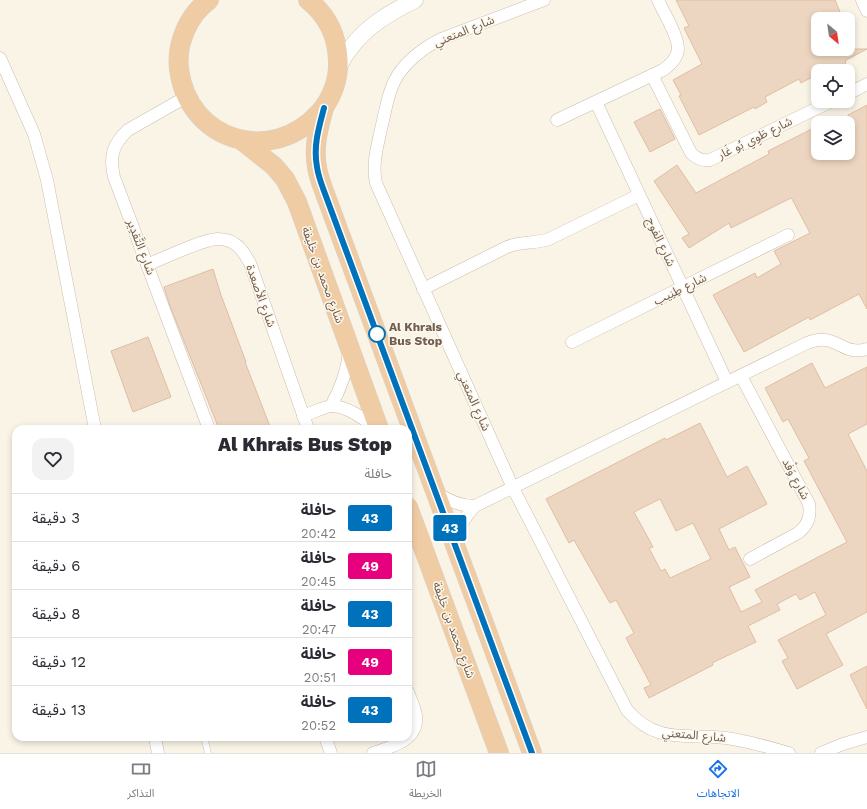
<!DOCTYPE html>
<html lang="ar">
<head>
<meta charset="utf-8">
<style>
  body { margin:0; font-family:"Work Sans","Noto Sans Arabic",sans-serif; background:#f2f2f3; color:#2b2b33; direction:rtl; height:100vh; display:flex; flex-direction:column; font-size:15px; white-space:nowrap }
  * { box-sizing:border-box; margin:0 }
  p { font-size:13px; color:#7c7c81 }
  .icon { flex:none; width:22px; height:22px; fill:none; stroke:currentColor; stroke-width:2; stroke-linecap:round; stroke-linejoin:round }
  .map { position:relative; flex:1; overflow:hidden; direction:ltr }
  .sheet { position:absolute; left:12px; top:425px; width:400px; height:316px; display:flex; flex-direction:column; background:#fff; border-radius:12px; box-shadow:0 2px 6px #0003; direction:rtl }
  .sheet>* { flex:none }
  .badge { padding:0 8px; border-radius:3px; font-size:14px; line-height:26px }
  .needle { width:26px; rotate:151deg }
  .tools { position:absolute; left:811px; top:12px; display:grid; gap:8px }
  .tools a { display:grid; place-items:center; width:44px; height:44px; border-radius:8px; background:#fff; box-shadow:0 2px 6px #0003; font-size:20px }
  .map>.badge { position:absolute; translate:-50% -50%; box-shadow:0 0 0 2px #fff }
  .round { display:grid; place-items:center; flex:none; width:42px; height:42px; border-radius:12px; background:#f2f2f3 }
  .head { display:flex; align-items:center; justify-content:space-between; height:68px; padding:0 20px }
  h1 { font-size:19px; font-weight:800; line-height:30px }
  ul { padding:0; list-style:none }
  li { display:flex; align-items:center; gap:12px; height:48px; padding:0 20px; border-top:1px solid #e1e1e2 }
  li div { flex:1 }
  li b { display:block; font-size:15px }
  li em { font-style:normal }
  li .badge { min-width:44px; font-weight:700; text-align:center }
  .dock { display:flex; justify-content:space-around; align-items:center; height:56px; border-top:1px solid #e1e1e2; background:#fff; font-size:11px; color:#7c7c81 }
  .dock a { display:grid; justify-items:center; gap:2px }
  .dock .current { color:#1a73e8 }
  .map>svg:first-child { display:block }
</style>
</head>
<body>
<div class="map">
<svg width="867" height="753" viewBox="0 0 867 753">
  <rect width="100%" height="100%" fill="#faf4e7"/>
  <g fill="#edd6c1" stroke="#debea3" fill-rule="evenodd">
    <path d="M 676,0 L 835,0 L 843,19 L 818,19 L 818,49 L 867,49 L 846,60 L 845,65 L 840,68 L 828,64 L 827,71 L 818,71 L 818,74 L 801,83 L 799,79 L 765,97 L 767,102 L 755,109 L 754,107 L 699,135 L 679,96 L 681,95 L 673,80 L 702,64 L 684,28 L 689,26 Z"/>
    <path d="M 867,105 L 867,309 L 859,294 L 810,320 L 809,317 L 744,352 L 713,295 L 755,273 L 757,278 L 781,264 L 774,251 L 810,233 L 792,199 L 791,198 L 731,228 L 729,223 L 689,248 L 682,238 L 689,234 L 654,181 L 677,165 L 696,193 L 769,154 L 768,151 L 818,126 L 818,153 L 848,153 L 848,115 Z"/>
    <path d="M 660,109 L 675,139 L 650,152 L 634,122 Z"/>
    <path d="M 213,269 L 221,295 L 246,362 L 245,362 L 271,429 L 219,429 L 170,306 L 164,287 Z"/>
    <path d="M 148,337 L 171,397 L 133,412 L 111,351 Z"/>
    <path d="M 812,363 L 825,388 L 867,367 L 867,424 L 848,434 L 867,471 L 867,612 L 826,634 L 843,665 L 797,689 L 782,661 L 788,658 L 778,640 L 826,615 L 815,592 L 800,600 L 796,594 L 777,604 L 780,610 L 748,626 L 756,642 L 712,663 L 713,665 L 649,698 L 644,688 L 651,685 L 626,638 L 634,633 L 616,600 L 610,603 L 574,540 L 569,543 L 546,499 L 665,438 L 666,440 L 700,423 L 727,477 L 747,466 L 767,504 L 719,529 L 729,550 L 735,547 L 750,577 L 729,587 L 741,612 L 762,602 L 755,590 L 847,542 L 804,461 L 809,458 L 788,419 L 783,422 L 765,388 ZM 660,499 L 676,531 L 693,523 L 711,559 L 670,578 L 665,569 L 661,571 L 649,548 L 653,547 L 634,512 Z"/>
    <path d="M 867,666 L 867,709 L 850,675 Z"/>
  </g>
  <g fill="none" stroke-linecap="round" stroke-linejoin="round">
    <g stroke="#cbbdae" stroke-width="7">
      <path id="service" d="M 204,737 L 208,753"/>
    </g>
    <g stroke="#cbbdae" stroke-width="13">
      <g id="minor">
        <path d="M 544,0 L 441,39 C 423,48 403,63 394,82 C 387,96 385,114 381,129 C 377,148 372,164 376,183 L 513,488 L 627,710 C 657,745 687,733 726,738 C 748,741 768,747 789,753"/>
        <path d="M 862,0 L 867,11"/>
        <path d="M 0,58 L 34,134 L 47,180 L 95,429"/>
        <path d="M 652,75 L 691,153 C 697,159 702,161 710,160 L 832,101"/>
        <path d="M 848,94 L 867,84"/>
        <path d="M 186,97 L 128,130 C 113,144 109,156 114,177 L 209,429"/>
        <path d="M 596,102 L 727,382"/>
        <path d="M 557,120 L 663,70 C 683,56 680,45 671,26 C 667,17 662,9 658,0"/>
        <path d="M 147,265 C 164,258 201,240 217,239 C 224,239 230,240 235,244 C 242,248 246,257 250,263 L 308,429"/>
        <path d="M 423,289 L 507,247 C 521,241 535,244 549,239 L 639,195"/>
        <path d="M 572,342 L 788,235"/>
        <path d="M 741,376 L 809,504 C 811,517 808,525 798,533 L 750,559"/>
        <path d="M 331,406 C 341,388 347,372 349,352"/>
        <path d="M 303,416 C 310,414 325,406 332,406 C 346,406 366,419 375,429"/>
        <path d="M 436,492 C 448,501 460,506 475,506"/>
        <path d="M 456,544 C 458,528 464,517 475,506 L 807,343 C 837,331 841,357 867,349"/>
        <path d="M 155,737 L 158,753"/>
        <path d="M 325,737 L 331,753"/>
        <path d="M 373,753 C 391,747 419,740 416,716 C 415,708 411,700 408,692"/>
        <path d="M 821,753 L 843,744 L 867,737"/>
      </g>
    </g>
    <g stroke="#cdbdac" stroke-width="17">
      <path id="secondary" d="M 338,68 C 342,61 345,54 350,49 C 366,26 391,12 415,0"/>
    </g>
    <g stroke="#d7d2cd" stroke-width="20">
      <g id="trunk">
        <path d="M 209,0 C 188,15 176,44 179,69 C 188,141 271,166 319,113 C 332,99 339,79 338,60 C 337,36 327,15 308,0"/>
        <path d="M 324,108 C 319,127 313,146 317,167 C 318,175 321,183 324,191 L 532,753"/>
        <path d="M 241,140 L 274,166 L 285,179 L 297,202 L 379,429"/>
        <path d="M 408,507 L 499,753"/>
      </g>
    </g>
    <use href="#service" stroke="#fff" stroke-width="6"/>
    <use href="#minor" stroke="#fff" stroke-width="12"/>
    <use href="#secondary" stroke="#fff" stroke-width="16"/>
    <use href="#trunk" stroke="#f0cca5" stroke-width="19"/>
  </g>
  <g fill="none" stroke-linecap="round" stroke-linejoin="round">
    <g stroke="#fff" stroke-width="9">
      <path id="line" d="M 324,108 C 319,127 313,146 317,167 C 318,175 321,183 324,191 L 532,753"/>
    </g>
    <use href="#line" stroke="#0072bc" stroke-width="6"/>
  </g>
  <circle fill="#fff" stroke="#0072bc" stroke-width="2" cx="377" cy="334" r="8"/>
  <g text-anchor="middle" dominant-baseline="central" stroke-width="3" stroke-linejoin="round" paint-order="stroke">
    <g font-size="12" fill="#715d4e" stroke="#fdf8ed">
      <text transform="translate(464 31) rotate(-22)">شارع المتعني</text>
      <text transform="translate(755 138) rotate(-26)">شارع طَوِي بُو غَار</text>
      <text transform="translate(661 242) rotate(65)">شارع الفوج</text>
      <text transform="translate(141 247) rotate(69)">شارع التَّقدِير</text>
      <text transform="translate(323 275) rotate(70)">شارع محمد بن خليفة</text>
      <text transform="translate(680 289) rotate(-26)">شارع طِنِيب</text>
      <text transform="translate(261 296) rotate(70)">شارع الأصعدة</text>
      <text transform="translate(474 401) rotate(66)">شارع المتعني</text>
      <text transform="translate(796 479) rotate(62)">شارع وَفْد</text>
      <text transform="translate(454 630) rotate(70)">شارع محمد بن خليفة</text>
      <text transform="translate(694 735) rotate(5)">شارع المتعني</text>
    </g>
    <g font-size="12" font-weight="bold" fill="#715d4e" stroke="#fdf8ed" text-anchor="start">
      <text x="389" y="327">Al Khrais<tspan x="389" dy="14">Bus Stop</tspan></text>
    </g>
  </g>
</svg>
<div class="tools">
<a><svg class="needle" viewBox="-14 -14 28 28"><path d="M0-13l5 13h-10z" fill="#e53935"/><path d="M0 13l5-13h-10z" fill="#7c7c81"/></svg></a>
<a><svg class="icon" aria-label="locate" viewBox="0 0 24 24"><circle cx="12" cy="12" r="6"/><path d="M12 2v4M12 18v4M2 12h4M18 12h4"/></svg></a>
<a><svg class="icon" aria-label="layers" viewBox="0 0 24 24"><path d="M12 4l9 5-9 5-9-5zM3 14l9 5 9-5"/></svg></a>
</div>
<b class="badge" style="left:450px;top:528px;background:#0072bc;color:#fff">43</b>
<section class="sheet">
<div class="head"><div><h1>Al Khrais Bus Stop</h1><p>حافلة</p></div><a class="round"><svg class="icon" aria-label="heart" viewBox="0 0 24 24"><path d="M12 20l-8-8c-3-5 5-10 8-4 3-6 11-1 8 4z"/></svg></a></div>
<ul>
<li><span class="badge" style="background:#0072bc;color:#fff">43</span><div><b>حافلة</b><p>20:42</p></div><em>3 دقيقة</em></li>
<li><span class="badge" style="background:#e6007e;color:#fff">49</span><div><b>حافلة</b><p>20:45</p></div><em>6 دقيقة</em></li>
<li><span class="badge" style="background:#0072bc;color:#fff">43</span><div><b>حافلة</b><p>20:47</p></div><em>8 دقيقة</em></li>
<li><span class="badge" style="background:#e6007e;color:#fff">49</span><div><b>حافلة</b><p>20:51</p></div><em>12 دقيقة</em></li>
<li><span class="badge" style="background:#0072bc;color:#fff">43</span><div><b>حافلة</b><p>20:52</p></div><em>13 دقيقة</em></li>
</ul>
</section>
</div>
<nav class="dock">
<a class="current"><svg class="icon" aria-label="directions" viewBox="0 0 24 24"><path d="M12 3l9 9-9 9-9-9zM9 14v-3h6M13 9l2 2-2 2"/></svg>الاتجاهات</a>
<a><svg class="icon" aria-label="map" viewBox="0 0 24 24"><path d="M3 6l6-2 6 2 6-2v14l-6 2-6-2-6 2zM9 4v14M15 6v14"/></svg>الخريطة</a>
<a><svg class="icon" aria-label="tickets" viewBox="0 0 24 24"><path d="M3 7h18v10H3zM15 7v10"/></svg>التذاكر</a>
</nav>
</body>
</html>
